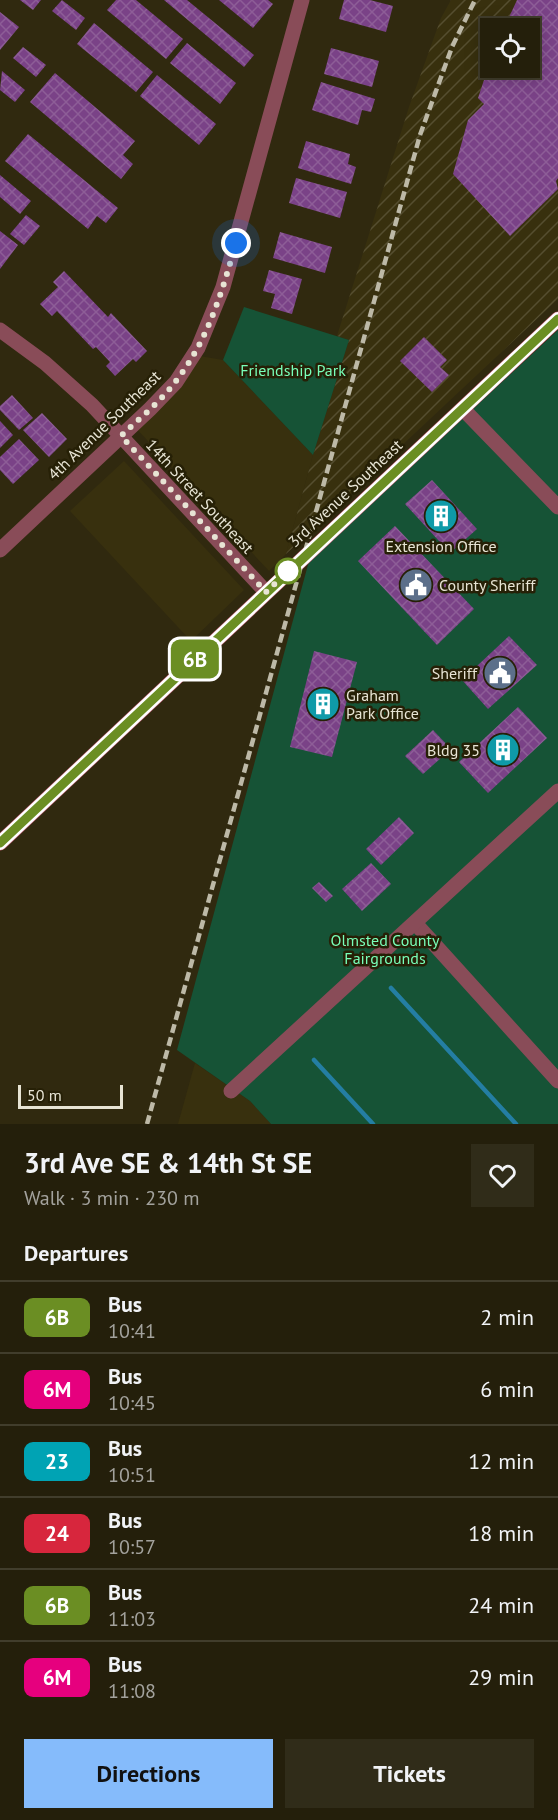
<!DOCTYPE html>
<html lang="en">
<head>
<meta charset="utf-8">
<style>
  body { margin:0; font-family:"PT Sans",sans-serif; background:#302c19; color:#f1f3f6; height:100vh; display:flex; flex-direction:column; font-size:22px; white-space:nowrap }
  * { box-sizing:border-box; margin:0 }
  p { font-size:20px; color:#a3a29d }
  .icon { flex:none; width:33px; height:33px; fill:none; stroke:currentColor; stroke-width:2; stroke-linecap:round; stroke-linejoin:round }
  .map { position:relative; height:1124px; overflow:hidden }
  .details { display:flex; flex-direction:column; background:#241f0b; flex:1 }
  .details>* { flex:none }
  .badge { padding:0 12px; border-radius:9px; font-size:21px; line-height:39px }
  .buttons { position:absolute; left:480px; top:18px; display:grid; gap:12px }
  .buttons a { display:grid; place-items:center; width:60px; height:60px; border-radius:0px; background:#241f0b; box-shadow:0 3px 15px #0003,0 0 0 2px #413d2c; font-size:30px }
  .scale { position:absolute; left:18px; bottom:15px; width:105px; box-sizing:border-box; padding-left:6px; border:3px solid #e7e4d4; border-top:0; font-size:16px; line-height:21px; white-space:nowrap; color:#e7e4d4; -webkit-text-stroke:4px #262006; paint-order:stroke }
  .you { position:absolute; width:30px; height:30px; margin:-15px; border:4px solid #fff; border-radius:50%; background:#1a73e8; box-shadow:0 0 0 9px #1a73e833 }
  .map>.badge { position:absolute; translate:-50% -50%; box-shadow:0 0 0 3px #fff }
  h2 { padding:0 24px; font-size:22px; line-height:54px }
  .round { display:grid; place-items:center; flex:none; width:63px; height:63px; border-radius:0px; background:#302c19 }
  .headline { display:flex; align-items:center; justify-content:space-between; height:102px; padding:0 24px }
  h1 { font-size:28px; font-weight:700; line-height:45px }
  .action { display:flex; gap:12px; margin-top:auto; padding:12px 24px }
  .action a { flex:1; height:69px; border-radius:0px; background:#85bbfb; color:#111; font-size:24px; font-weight:700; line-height:69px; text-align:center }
  .action a+a { background:#302c19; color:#f1f3f6 }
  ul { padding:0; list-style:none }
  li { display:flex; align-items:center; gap:18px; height:72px; padding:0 24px; border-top:2px solid #413d2c }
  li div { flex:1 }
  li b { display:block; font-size:22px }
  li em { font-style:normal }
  li .badge { min-width:66px; font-weight:700; text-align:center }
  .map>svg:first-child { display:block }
</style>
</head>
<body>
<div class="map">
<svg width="558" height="1124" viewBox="0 0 558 1124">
  <defs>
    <pattern id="industrial-furrows" width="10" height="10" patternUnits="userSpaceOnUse" patternTransform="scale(1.5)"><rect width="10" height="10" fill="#38300e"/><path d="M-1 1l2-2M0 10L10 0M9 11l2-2" fill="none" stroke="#554e30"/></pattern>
    <pattern id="building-cross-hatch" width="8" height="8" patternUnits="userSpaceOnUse" patternTransform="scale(1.5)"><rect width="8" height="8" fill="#7a4287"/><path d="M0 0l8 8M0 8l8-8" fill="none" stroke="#8d5d97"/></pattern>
  </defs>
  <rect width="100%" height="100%" fill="#30290f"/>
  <g fill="#38300e">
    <path d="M 194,355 L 223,360 L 313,455 L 286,554 L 269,571 L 133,425 Z"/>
    <path d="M 124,461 L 244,590 L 191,641 L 70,511 Z"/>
    <path d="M 195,1063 L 250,1101 L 271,1124 L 178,1124 Z"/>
  </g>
  <path fill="url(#industrial-furrows)" fill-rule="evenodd" d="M 451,0 L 558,0 L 558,299 L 286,554 L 313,455 L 349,340 L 337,336 L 409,107 L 441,18 ZM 490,28 L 530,28 L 530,68 L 490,68 Z"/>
  <g fill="#165336">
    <path d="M 244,307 L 349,340 L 313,455 L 223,360 Z"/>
    <path d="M 558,330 L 558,1124 L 271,1124 L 250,1101 L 177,1050 L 309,561 Z"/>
  </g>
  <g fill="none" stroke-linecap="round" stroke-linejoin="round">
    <g stroke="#247ea3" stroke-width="4.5">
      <path d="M 391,988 L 516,1124"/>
      <path d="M 314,1060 L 373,1124"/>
    </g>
  </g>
  <g fill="url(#building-cross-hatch)">
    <path d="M 20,0 L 41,0 L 33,10 Z"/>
    <path d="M 62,0 L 85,18 L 76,30 L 52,11 Z"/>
    <path d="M 116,0 L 136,0 L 183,39 L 166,59 L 107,10 Z"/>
    <path d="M 164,0 L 187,0 L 254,55 L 244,67 Z"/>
    <path d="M 219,0 L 268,0 L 273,4 L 253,28 Z"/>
    <path d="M 344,0 L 370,0 L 393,6 L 386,32 L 339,19 Z"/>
    <path d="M 517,0 L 558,0 L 558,178 L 556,181 L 558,189 L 510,236 L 453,174 L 468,120 L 484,104 L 478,98 L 490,62 L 490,68 L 530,68 L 530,28 L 504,28 Z"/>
    <path d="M 0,12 L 19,27 L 0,50 Z"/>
    <path d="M 94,23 L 153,72 L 136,92 L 77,44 Z"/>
    <path d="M 187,43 L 236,83 L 220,104 L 170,63 Z"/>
    <path d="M 23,47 L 46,65 L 36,77 L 13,58 Z"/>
    <path d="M 331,48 L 379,61 L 372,87 L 324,74 Z"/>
    <path d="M 2,71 L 25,90 L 15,102 L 0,90 Z"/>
    <path d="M 55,73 L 135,141 L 123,155 L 133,164 L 121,179 L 30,102 Z"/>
    <path d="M 157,75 L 216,124 L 199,145 L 140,96 Z"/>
    <path d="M 321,82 L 375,99 L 371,112 L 362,110 L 358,125 L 312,110 Z"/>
    <path d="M 28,134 L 118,208 L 106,223 L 97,216 L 88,229 L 5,161 Z"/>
    <path d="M 306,141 L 350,154 L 348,164 L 356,167 L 351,184 L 298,168 Z"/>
    <path d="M 0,175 L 31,201 L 20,214 L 0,197 Z"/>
    <path d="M 296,178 L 347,192 L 340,218 L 289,203 Z"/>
    <path d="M 26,215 L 40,226 L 24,245 L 10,234 Z"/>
    <path d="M 0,231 L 18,245 L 0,269 Z"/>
    <path d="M 280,232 L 332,247 L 325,273 L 273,258 Z"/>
    <path d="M 269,270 L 302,279 L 292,314 L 271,308 L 275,294 L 263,291 Z"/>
    <path d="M 64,271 L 108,317 L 111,313 L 147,351 L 136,362 L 133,359 L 115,376 L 106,366 L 110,362 L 96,347 L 93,349 L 57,311 L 52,316 L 40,304 L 58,287 L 53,282 Z"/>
    <path d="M 424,337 L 447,360 L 440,367 L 449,375 L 432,392 L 400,361 Z"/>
    <path d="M 12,395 L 33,418 L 19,430 L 0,410 L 0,406 Z"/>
    <path d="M 42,413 L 67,439 L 49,457 L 23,430 Z"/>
    <path d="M 0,421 L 13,435 L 0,448 Z"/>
    <path d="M 19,439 L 39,460 L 13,484 L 0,470 L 0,457 Z"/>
    <path d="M 432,480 L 477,529 L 450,553 L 405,504 Z"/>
    <path d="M 395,526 L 474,609 L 437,645 L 358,561 Z"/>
    <path d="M 509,636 L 537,665 L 488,709 L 462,680 Z"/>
    <path d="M 314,651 L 357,662 L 332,757 L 290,747 Z"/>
    <path d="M 518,707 L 547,738 L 488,793 L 459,762 Z"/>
    <path d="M 433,730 L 451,749 L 423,774 L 405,756 Z"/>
    <path d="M 399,817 L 414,833 L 381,865 L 366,849 Z"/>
    <path d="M 371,863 L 391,884 L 362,911 L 342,889 Z"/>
    <path d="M 319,882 L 333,896 L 326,902 L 312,888 Z"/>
  </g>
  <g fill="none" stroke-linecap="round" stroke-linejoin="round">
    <g stroke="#894c58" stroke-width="15">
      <path d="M 0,330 L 45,363 L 92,405 L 266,592"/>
      <path d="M 463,409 L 558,507"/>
      <path d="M 0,550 L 150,409 L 176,382 L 198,348 L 223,287 L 302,0"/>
      <path d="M 415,923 L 558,1081"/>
      <path d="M 231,1091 L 558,791"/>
    </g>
    <path stroke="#bd5d72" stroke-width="15" d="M 0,843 L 558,319"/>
    <path stroke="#bdb9a7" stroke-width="4.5" stroke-dasharray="9 4.5" stroke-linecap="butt" d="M 147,1124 L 420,135 L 452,47 L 475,0"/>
  </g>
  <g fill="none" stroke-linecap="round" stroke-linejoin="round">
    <g stroke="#fff" stroke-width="14">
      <path id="line" d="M 0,843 L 558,319"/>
    </g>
    <use href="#line" stroke="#6b8e23" stroke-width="9"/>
    <path stroke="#e7e4d4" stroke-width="6" stroke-dasharray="0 10.8" d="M 236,243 C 222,292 208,340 176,381 C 160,402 139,419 121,436 L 266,592 L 292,568 L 288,571"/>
  </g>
  <defs>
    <g id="building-disc" transform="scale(1.725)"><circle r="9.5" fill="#0f9aa8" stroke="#262006"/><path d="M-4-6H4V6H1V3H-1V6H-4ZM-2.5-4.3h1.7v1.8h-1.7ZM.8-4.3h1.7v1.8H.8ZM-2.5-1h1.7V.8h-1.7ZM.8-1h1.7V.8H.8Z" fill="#fff"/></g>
    <g id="civic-disc" transform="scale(1.725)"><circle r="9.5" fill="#5c6f8a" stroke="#262006"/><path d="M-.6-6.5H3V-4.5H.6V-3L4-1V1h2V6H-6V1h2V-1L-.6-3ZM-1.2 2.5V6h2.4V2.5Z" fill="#fff"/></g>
  </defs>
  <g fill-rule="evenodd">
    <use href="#building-disc" x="441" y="516"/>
    <use href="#civic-disc" x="416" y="585"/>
    <use href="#civic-disc" x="500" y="673"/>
    <use href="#building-disc" x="323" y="704"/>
    <use href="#building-disc" x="503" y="750"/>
  </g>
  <circle fill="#fff" stroke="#6b8e23" stroke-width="3" cx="288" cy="571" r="12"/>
  <g text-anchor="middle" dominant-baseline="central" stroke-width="5" stroke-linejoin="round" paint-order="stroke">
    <g font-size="16" fill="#79ffb9" stroke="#262006">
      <text x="293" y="370">Friendship Park</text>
      <text x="385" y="940">Olmsted County<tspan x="385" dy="18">Fairgrounds</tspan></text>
    </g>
    <g font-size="16" fill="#e7e4d4" stroke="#262006">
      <text transform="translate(104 425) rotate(-44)">4th Avenue Southeast</text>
      <text transform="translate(345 493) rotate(-43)">3rd Avenue Southeast</text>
      <text transform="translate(200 496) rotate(47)">14th Street Southeast</text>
    </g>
    <g font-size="16" fill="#e7e4d4" stroke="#262006" text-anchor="start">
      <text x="441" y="546" text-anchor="middle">Extension Office</text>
      <text x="439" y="585">County Sheriff</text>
      <text x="477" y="673" text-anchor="end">Sheriff</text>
      <text x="346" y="695">Graham<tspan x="346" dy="18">Park Office</tspan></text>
      <text x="480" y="750" text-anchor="end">Bldg 35</text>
    </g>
  </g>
</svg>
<div class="buttons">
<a><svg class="icon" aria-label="locate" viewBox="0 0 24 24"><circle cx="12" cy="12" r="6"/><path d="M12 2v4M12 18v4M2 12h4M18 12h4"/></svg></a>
</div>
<div class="scale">50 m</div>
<div class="you" style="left:236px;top:243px"></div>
<b class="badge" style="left:195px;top:659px;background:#6b8e23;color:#fff">6B</b>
</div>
<section class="details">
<div class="headline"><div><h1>3rd Ave SE &amp; 14th St SE</h1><p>Walk · 3 min · 230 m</p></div><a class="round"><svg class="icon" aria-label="heart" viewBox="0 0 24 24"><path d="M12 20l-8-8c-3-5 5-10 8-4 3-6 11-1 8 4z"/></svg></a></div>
<h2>Departures</h2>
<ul>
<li><span class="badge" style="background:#6b8e23;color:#fff">6B</span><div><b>Bus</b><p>10:41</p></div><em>2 min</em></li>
<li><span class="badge" style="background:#e6007e;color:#fff">6M</span><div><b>Bus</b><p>10:45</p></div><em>6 min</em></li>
<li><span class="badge" style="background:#00a3b4;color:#fff">23</span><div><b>Bus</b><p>10:51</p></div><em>12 min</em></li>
<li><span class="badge" style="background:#d7263d;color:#fff">24</span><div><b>Bus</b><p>10:57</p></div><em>18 min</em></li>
<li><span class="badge" style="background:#6b8e23;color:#fff">6B</span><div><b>Bus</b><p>11:03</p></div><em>24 min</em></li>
<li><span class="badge" style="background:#e6007e;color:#fff">6M</span><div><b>Bus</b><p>11:08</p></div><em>29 min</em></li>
</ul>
<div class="action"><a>Directions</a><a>Tickets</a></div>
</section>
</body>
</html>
